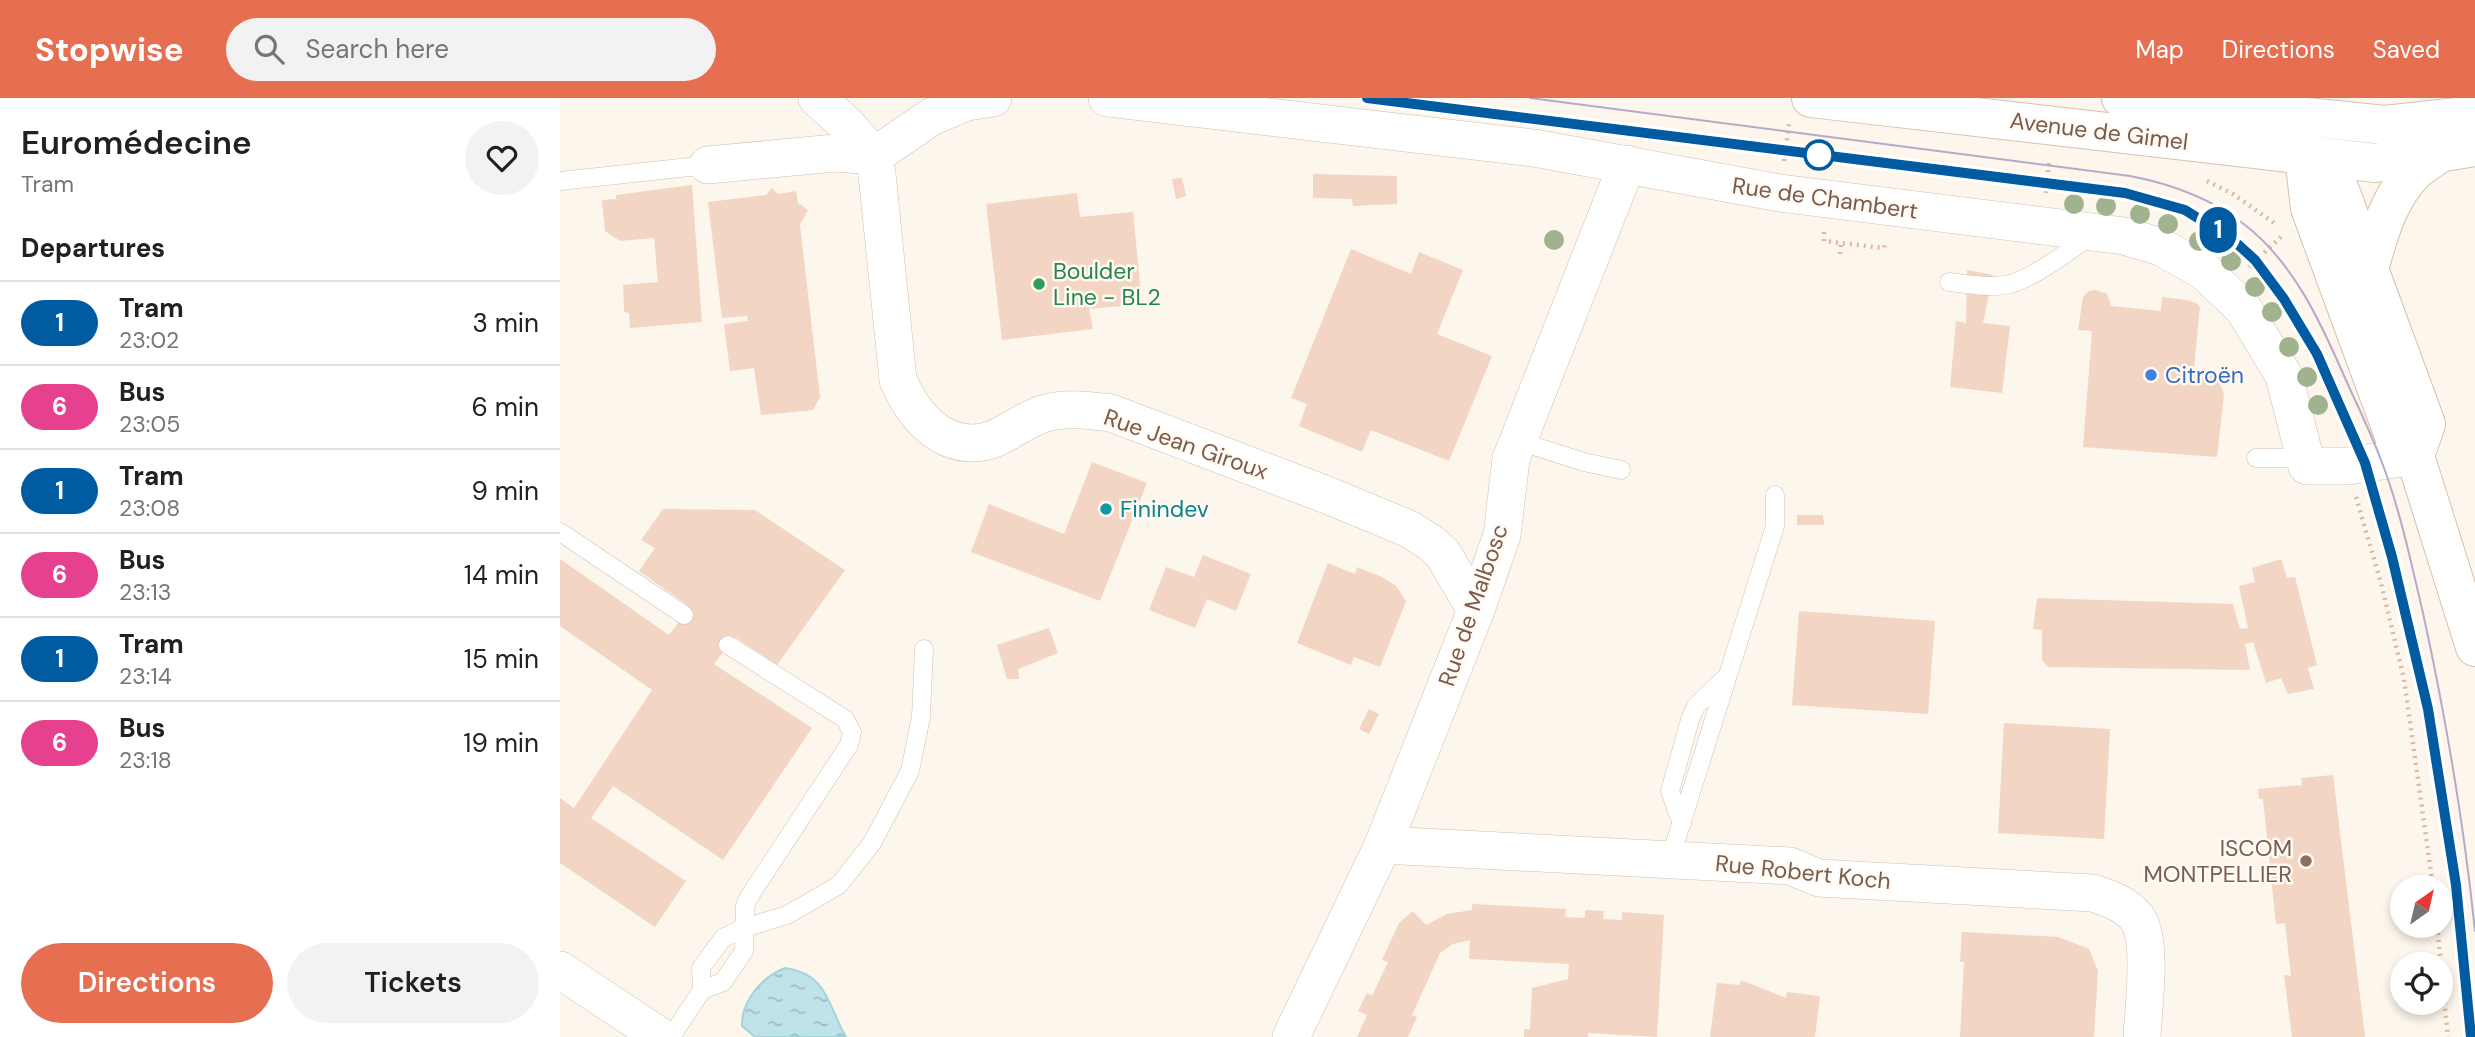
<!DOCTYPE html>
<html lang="en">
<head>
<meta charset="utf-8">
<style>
  body { margin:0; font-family:"DM Sans",sans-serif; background:#f2f2f2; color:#202124; height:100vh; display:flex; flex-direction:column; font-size:26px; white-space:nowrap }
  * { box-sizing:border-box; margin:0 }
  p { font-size:23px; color:#757577 }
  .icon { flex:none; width:38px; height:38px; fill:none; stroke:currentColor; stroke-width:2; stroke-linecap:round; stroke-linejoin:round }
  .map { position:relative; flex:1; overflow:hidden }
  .drawer { display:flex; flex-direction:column; background:#fff; width:560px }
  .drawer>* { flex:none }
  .badge { padding:0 14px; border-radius:23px; font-size:24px; line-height:46px }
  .needle { width:46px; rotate:34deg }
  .buttons { position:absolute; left:1830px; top:777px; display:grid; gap:14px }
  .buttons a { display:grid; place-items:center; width:63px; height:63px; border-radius:50%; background:#fff; box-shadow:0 4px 10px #0003; font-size:35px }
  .map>.badge { position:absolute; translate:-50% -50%; box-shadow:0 0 0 4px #fff }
  h2 { padding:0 21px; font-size:26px; line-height:63px }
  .round { display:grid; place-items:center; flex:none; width:74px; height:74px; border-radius:37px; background:#f2f2f2 }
  .headline { display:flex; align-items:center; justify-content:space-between; height:119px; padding:0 21px }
  h1 { font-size:33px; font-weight:600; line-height:52px }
  .button { display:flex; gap:14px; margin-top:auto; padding:14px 21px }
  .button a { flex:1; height:80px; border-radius:42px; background:#e76f51; color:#fff; font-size:28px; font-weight:600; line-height:80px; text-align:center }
  .button a+a { background:#f2f2f2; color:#202124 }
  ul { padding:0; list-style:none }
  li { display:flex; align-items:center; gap:21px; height:84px; padding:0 21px; border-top:2px solid #e0e0e0 }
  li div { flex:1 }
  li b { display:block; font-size:26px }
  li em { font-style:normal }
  li .badge { min-width:77px; font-weight:700; text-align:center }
  header { display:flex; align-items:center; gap:42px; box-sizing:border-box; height:98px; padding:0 35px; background:#e76f51; color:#fff }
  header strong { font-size:33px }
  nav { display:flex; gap:38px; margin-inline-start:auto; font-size:24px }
  .search { width:490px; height:63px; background:#f2f2f2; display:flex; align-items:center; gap:18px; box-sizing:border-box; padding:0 24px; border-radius:38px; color:#757577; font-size:26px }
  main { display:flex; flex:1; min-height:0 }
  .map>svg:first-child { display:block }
</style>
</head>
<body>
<header>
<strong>Stopwise</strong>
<div class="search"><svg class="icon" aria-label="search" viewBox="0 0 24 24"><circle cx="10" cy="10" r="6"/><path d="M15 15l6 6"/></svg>Search here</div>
<nav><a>Map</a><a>Directions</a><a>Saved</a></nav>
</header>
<main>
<section class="drawer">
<div class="headline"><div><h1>Euromédecine</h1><p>Tram</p></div><a class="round"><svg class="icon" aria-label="heart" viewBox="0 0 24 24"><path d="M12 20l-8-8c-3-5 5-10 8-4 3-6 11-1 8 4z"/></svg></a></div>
<h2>Departures</h2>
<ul>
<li><span class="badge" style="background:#005ba1;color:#fff">1</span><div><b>Tram</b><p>23:02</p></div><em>3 min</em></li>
<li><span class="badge" style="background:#e6418e;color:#fff">6</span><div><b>Bus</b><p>23:05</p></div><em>6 min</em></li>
<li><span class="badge" style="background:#005ba1;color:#fff">1</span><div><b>Tram</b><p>23:08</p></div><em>9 min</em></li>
<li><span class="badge" style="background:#e6418e;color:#fff">6</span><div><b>Bus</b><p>23:13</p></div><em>14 min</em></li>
<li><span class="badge" style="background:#005ba1;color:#fff">1</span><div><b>Tram</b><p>23:14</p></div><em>15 min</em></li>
<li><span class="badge" style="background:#e6418e;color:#fff">6</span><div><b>Bus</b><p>23:18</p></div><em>19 min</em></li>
</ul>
<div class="button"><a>Directions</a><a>Tickets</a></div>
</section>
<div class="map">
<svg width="1915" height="939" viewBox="0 0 1915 939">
  <defs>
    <pattern id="water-ripples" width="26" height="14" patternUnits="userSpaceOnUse" patternTransform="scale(1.75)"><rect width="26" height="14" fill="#bfe3e8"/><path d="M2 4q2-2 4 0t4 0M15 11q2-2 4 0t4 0" fill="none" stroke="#a0bbbe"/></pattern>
  </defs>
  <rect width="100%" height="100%" fill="#fdf6ec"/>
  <path fill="url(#water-ripples)" stroke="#a5d3da" stroke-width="2" d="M 225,870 C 268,876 267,906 286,939 L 195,939 L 182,928 C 181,903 202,879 225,870 Z"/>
  <g fill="#f3d5c3">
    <path d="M 753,76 L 837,78 L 837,106 L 793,108 L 792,101 L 753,100 Z"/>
    <path d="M 622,80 L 626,98 L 616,101 L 612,81 Z"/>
    <path d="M 132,87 L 142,224 L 70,230 L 69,215 L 64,214 L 63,187 L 98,184 L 94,140 L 60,143 L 45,133 L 42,102 L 56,101 L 56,97 Z"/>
    <path d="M 212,90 L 218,96 L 236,93 L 238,105 L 248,112 L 240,127 L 260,299 L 253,312 L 201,317 L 194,270 L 170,273 L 164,226 L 188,223 L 187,218 L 162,220 L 148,104 L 206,97 Z"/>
    <path d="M 517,95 L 520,119 L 573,114 L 582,206 L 529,211 L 533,231 L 442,242 L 426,106 Z"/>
    <path d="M 791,151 L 851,176 L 859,154 L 903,172 L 877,236 L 932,258 L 889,363 L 811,332 L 802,354 L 739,328 L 747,306 L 731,300 Z"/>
    <path d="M 1407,172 L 1433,177 L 1423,225 L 1450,228 L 1442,295 L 1390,289 L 1396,223 L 1406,225 Z"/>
    <path d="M 1536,192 L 1547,196 L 1551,208 L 1601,213 L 1602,199 L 1627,202 L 1636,205 L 1640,209 L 1634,270 L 1651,274 L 1657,279 L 1664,296 L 1657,359 L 1523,349 L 1532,233 L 1518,232 L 1523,199 L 1529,193 Z"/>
    <path d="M 532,364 L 587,385 L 540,503 L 411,454 L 429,406 L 504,436 Z"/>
    <path d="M 103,411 L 195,412 L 285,472 L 217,567 L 175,539 L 154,566 L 252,630 L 163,762 L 53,688 L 31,720 L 126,783 L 95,829 L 0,765 L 0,700 L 14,710 L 92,592 L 0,528 L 0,461 L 109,537 L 130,509 L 79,473 L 95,450 L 81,442 Z"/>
    <path d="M 1237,417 L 1263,417 L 1264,427 L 1237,427 Z"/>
    <path d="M 643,457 L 691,476 L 676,513 L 647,501 L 635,530 L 589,512 L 606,469 L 634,479 Z"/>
    <path d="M 1721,461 L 1727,480 L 1735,479 L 1757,567 L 1748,570 L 1754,591 L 1728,596 L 1721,580 L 1706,585 L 1693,544 L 1685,546 L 1690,572 L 1488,569 L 1482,562 L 1482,532 L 1473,531 L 1477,500 L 1673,506 L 1680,531 L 1688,530 L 1679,488 L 1695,484 L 1692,470 Z"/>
    <path d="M 768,465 L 795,476 L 797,469 L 822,479 L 836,488 L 846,503 L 820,569 L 794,559 L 791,567 L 737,545 Z"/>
    <path d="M 1239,513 L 1375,523 L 1368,616 L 1232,607 Z"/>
    <path d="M 489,530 L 498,555 L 458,571 L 459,581 L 447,581 L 437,547 Z"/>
    <path d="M 809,611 L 819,616 L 809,636 L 799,631 Z"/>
    <path d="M 1444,625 L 1550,631 L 1544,741 L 1438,735 Z"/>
    <path d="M 1773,677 L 1805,939 L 1732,939 L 1724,877 L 1731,878 L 1725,825 L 1716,826 L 1703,701 L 1699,701 L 1698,691 L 1742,687 L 1741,680 Z"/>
    <path d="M 912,806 L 1006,811 L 1005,819 L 1025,820 L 1025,812 L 1044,813 L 1043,821 L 1062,822 L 1062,814 L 1104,817 L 1097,939 L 1028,935 L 1028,939 L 964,939 L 964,931 L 970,931 L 972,890 L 1008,881 L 1009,866 L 909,861 L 910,842 L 893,846 L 880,855 L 852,917 L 857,919 L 848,939 L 797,939 L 807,917 L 798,913 L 807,895 L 812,898 L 828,864 L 822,862 L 839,825 L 853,813 L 866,827 L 887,816 L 912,812 Z"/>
    <path d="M 1402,834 L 1499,839 L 1529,851 L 1538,873 L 1534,939 L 1400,939 L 1404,864 L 1400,864 Z"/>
    <path d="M 1181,882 L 1226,900 L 1227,894 L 1260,898 L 1255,939 L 1150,939 L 1157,885 L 1180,887 Z"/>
  </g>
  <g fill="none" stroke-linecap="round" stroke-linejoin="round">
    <g stroke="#d1beb0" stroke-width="19">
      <g id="service">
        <path d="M 0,83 L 148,67"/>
        <path d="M 1389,184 C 1407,186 1427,190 1445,187 C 1470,183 1511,152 1531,137"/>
        <path d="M 958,343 L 1024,364 L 1061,372"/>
        <path d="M 1696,360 L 1745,360"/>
        <path d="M 0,434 L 124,517"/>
        <path d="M 1122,726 L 1110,693 L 1130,622 L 1136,608 L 1163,582"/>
        <path d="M 1110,761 L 1215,428 L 1215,397"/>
        <path d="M 142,892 L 141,870 L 163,840 L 184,830 L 227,817 L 279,787 L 312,745 L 350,673 L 361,619 L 364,551"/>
        <path d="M 111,939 L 142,892 L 163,884 L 184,853 L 185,808 L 189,799 L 289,647 L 292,634 L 285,621 L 168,547"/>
      </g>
    </g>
    <g stroke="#d1beb0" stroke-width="38">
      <g id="minor">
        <path d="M 257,0 L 287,27 L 314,58 L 317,76 L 338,282 C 353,317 381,351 423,344 C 443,341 465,320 486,315 C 508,309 530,313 551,315 L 767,397 L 849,431 L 871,445 L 883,456 L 916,512"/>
        <path d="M 547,0 L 974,50 L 1220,95 L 1564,138 L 1601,149 L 1644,173 L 1683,210 L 1724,278 L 1747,368 L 1788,368 L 1855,358"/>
        <path d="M 148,67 L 275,55 L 314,58 L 371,19 L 407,4 L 433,0"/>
        <path d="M 823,747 L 1230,768 L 1259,780 L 1533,795 C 1548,800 1566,806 1576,819 C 1594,841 1583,911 1582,939"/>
        <path d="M 0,872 L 101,939"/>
        <path d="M 731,939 L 823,747 L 916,512 L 942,437 L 951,361 L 1067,66"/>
      </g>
    </g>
    <g stroke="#d6c0b0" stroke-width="40">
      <g id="secondary">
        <path d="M 1251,0 L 1815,65 L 1915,49"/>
        <path d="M 1561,0 L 1825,27 L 1915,17"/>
        <path d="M 1727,0 L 1736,18 L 1744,58 L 1750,110 L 1834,338 L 1855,358 L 1915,549"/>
        <path d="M 1744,58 L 1778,87 L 1809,171 L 1866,326 L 1855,358"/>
        <path d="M 1809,171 C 1819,136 1828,100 1855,73 C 1863,66 1873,60 1882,54"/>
      </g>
    </g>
    <g stroke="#d9b8a5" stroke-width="4.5" stroke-dasharray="2 5" stroke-linecap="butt">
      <path d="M 1224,63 L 1229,26"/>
      <path d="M 1647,83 L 1673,96 L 1717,127"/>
      <path d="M 1486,95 L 1489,62"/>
      <path d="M 1264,134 L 1264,143 L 1324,150 L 1325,144"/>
      <path d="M 1280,156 L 1281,145"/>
      <path d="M 1689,169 L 1723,137"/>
      <path d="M 1796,399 L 1821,485 L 1844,581 L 1873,789"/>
      <path d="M 1877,828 L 1881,866"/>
      <path d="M 1881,869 L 1888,939"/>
    </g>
    <use href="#service" stroke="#fff" stroke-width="18"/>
    <use href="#minor" stroke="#fff" stroke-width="37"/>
    <use href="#secondary" stroke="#fff" stroke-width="38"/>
    <g stroke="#b9a8c9" stroke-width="2">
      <path d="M 806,0 L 1565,95 L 1625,112 L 1673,142 L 1695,162 L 1724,201 L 1757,256 L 1805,365 L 1832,459 L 1868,611 L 1896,787 L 1911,939"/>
      <path d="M 970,0 L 1570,78 C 1612,86 1651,100 1685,127 C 1734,165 1761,225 1785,280 C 1797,307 1811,335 1821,362 C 1840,411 1851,464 1863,515 C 1886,620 1904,727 1915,833"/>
    </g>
  </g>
  <g fill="#a0b28e">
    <circle cx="1514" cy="106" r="10"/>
    <circle cx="1546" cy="108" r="10"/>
    <circle cx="1580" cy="116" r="10"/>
    <circle cx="1608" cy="126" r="10"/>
    <circle cx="994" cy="142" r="10"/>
    <circle cx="1639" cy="143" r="10"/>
    <circle cx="1671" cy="163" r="10"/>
    <circle cx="1695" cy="189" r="10"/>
    <circle cx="1712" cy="214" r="10"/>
    <circle cx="1729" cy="249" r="10"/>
    <circle cx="1747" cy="279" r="10"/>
    <circle cx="1758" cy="307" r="10"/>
  </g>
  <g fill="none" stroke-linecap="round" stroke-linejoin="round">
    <g stroke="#fff" stroke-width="16">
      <path id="line" d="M 807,0 L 1565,95 L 1625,112 L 1673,142 L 1695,162 L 1724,201 L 1757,256 L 1805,365 L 1832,459 L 1868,611 L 1896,787 L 1911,939"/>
    </g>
    <use href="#line" stroke="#005ba1" stroke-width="10"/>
  </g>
  <circle fill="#fff" stroke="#005ba1" stroke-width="3.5" cx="1259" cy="57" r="14"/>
  <circle fill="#2e9e5b" stroke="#fffaf3" stroke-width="2.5" cx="479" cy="186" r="7"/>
  <circle fill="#3f7fe0" stroke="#fffaf3" stroke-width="2.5" cx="1591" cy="277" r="7"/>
  <circle fill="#0f9aa8" stroke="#fffaf3" stroke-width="2.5" cx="546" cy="411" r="7"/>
  <circle fill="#8d6e63" stroke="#fffaf3" stroke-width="2.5" cx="1746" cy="763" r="7"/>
  <g text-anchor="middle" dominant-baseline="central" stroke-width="5" stroke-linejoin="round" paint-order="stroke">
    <g font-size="23" fill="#7a5c4d" stroke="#fffaf3">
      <text transform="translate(1539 33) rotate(7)">Avenue de Gimel</text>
      <text transform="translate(1265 100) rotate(8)">Rue de Chambert</text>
      <text transform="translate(626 346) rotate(19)">Rue Jean Giroux</text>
      <text transform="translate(913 507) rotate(-71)">Rue de Malbosc</text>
      <text transform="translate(1243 774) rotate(6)">Rue Robert Koch</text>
    </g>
    <g font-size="23" fill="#27864d" stroke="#fffaf3" text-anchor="start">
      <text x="493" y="173">Boulder<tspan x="493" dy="26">Line - BL2</tspan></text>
    </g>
    <g font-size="23" fill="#366cbe" stroke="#fffaf3" text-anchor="start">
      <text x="1605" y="277">Citroën</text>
    </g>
    <g font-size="23" fill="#0d838f" stroke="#fffaf3" text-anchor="start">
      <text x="560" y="411">Finindev</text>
    </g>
    <g font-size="23" fill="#785e54" stroke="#fffaf3" text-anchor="end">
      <text x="1732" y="750">ISCOM<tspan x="1732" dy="26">MONTPELLIER</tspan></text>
    </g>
  </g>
</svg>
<div class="buttons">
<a><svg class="needle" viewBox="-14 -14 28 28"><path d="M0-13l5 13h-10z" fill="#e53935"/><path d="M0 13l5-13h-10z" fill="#757577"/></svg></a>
<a><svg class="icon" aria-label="locate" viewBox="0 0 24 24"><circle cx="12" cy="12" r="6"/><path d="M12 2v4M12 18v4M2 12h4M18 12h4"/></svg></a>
</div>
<b class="badge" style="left:1658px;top:132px;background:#005ba1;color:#fff">1</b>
</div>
</main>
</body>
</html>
